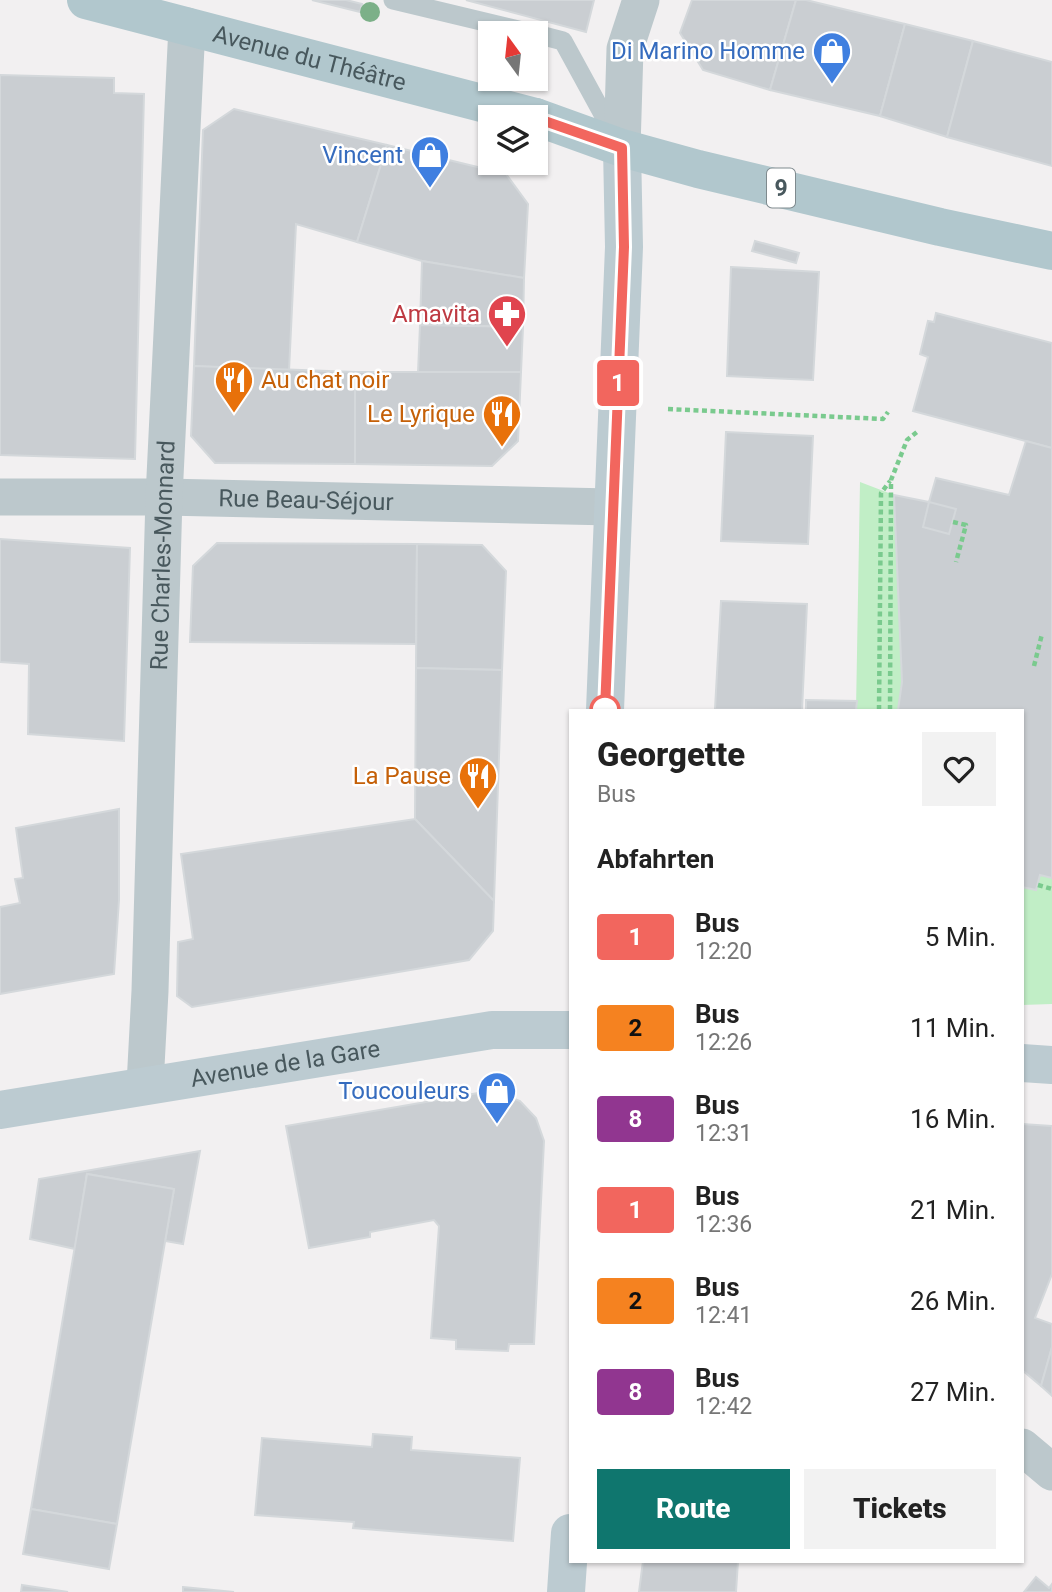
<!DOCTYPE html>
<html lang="de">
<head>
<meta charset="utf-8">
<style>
  body { margin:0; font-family:Roboto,sans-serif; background:#f2f2f2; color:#222; height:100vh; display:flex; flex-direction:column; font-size:26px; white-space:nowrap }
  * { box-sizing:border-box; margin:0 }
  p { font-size:23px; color:#767676 }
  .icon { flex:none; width:38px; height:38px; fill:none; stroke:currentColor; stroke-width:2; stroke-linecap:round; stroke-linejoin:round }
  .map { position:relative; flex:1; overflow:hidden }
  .panel { position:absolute; left:569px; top:709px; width:455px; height:854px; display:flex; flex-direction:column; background:#fff; border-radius:0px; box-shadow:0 2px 5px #0004 }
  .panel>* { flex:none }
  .badge { padding:0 14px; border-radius:5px; font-size:24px; line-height:46px }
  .needle { width:46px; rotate:345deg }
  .fabs { position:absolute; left:478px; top:21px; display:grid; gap:14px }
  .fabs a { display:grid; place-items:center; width:70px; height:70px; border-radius:0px; background:#fff; box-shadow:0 2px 5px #0004; font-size:35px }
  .map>.badge { position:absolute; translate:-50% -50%; box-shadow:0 0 0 4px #fff }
  h2 { padding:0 28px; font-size:26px; line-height:63px }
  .round { display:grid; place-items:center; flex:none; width:74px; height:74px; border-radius:0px; background:#f2f2f2 }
  .summary { display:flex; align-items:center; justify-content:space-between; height:119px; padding:0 28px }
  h1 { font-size:33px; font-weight:800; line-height:52px }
  .action { display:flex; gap:14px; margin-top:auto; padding:14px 28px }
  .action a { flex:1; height:80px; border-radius:0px; background:#0f766e; color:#fff; font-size:28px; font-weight:800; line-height:80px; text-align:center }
  .action a+a { background:#f2f2f2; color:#222 }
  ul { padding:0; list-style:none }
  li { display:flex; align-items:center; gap:21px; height:91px; padding:0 28px }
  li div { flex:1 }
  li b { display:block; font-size:26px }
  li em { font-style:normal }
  li .badge { min-width:77px; font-weight:700; text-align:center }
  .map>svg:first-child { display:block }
</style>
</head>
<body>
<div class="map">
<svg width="1052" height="1592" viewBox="0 0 1052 1592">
  <rect width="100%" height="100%" fill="#f2f0f1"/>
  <path fill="#c1eec6" d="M 1026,441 L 1052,448 L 1052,1004 L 1022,1005 L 1022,710 L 856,710 L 860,482 L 894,495 L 929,502 L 936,478 L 1009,495 Z"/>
  <g fill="#caced2" stroke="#d4d8db" stroke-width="2">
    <path d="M 312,0 L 346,0 L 362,4 L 360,12 Z"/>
    <path d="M 466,0 L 594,0 L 586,32 Z"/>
    <path d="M 692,0 L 796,0 L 770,90 L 703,70 L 680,33 Z"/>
    <path d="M 796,0 L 806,0 L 905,24 L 880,116 L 770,90 Z"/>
    <path d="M 905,24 L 973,41 L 947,137 L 880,116 Z"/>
    <path d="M 973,41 L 1052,62 L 1052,166 L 947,137 Z"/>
    <path d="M 0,75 L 114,78 L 114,93 L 144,94 L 135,459 L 0,455 Z"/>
    <path d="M 234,109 L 387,145 L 357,242 L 296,224 L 289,371 L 194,366 L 203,130 Z"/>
    <path d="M 387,145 L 506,174 L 528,204 L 524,278 L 422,261 L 357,242 Z"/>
    <path d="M 755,241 L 799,253 L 796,263 L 752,251 Z"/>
    <path d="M 422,261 L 524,278 L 523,327 L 420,325 Z"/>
    <path d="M 731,267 L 819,272 L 813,380 L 727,376 Z"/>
    <path d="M 936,313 L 1052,343 L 1052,448 L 913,411 L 928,357 L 920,354 L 928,321 L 934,322 Z"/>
    <path d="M 420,325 L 523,327 L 521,372 L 418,373 Z"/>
    <path d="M 194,366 L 355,372 L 355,464 L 215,463 L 191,436 Z"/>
    <path d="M 355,372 L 521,372 L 518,441 L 492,466 L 355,464 Z"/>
    <path d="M 726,432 L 813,436 L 808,544 L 721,541 Z"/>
    <path d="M 1026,441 L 1052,448 L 1052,878 L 1040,875 L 1036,890 L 1022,887 L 1022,710 L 898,710 L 902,682 L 894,495 L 929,502 L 936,478 L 1009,495 Z"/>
    <path d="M 929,502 L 956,509 L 949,534 L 923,527 Z"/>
    <path d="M 0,539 L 130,548 L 124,741 L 28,734 L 29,664 L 0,662 Z"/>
    <path d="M 217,543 L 417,544 L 416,644 L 190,642 L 193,566 Z"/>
    <path d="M 417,544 L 482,545 L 506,571 L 502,670 L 416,668 Z"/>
    <path d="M 721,601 L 807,604 L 802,710 L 715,709 Z"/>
    <path d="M 416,668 L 502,670 L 494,901 L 415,819 Z"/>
    <path d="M 806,700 L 857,701 L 856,710 L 806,710 Z"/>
    <path d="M 119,809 L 119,900 L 114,974 L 0,994 L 0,907 L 20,903 L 15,879 L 23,878 L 16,828 Z"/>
    <path d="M 415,819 L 494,901 L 493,931 L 469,960 L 192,1007 L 177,996 L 178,942 L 193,939 L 181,854 Z"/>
    <path d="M 478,1093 L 502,1094 L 520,1101 L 536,1118 L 544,1141 L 534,1344 L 509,1344 L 508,1351 L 456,1349 L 456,1340 L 431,1338 L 439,1226 L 434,1220 L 370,1232 L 370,1237 L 309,1248 L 286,1126 Z"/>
    <path d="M 1022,1124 L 1052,1126 L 1052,1274 L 1035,1318 L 1052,1324 L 1052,1347 L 1041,1386 L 1022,1370 Z"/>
    <path d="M 200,1151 L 183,1244 L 165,1241 L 174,1189 L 87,1174 L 75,1249 L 30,1239 L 39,1179 Z"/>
    <path d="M 87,1174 L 174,1189 L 117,1524 L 31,1509 Z"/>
    <path d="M 1052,1347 L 1052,1396 L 1041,1386 Z"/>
    <path d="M 373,1434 L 412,1437 L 411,1450 L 520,1458 L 513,1541 L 353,1528 L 354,1522 L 255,1515 L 262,1438 L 372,1447 Z"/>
    <path d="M 31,1509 L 117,1524 L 109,1569 L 23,1554 Z"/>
    <path d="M 643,1561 L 738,1561 L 736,1592 L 639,1592 Z"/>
    <path d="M 1036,1577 L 1049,1588 L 1052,1584 L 1052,1592 L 1024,1592 Z"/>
    <path d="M 22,1585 L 68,1592 L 21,1592 Z"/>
    <path d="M 183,1587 L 234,1592 L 183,1592 Z"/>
  </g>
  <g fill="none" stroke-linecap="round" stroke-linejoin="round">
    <g stroke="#7aca8e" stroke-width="4.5" stroke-dasharray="5 3.5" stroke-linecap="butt">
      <path d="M 668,409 L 883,419 L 888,412"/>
      <path d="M 953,522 L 966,525 L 956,562"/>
      <path d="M 1034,666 L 1042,634"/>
      <path d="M 879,710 L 881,493 L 890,481"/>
      <path d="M 890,710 L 891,480 L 907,440 L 917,432"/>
      <path d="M 1038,885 L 1052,889"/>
    </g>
    <g stroke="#bcc8cc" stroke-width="19">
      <path d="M 393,0 L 531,33"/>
      <path d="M 536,34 L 563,41 L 616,138"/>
    </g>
    <g stroke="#bcc8cc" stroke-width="37">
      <path d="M 622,148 L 625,49 L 641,0"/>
      <path id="s1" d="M 0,497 L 164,497 L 612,507"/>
      <path id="s2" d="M 145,1085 L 150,991 L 164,497 L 187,26"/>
      <path d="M 1022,1447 L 1052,1472"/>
    </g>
    <g stroke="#bccbd1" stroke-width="38">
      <path d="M 605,710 L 624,247 L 622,148"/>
      <path d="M 1022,1063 L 1052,1065"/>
      <path id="s3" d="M 0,1110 L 492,1030 L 570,1030"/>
      <path d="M 566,1592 L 570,1533"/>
    </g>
    <g stroke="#b1c7cd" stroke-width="38">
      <path id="s4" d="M 86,0 L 535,117"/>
      <path d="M 536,117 L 622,148 L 698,169 L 940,227 L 1052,251"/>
    </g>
  </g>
  <circle fill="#7cb088" cx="370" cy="12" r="10"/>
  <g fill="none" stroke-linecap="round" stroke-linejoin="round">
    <g stroke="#fff" stroke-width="16">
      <path id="line" d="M 536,118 L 622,148 L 624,247 L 605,710"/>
    </g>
    <use href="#line" stroke="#f2665e" stroke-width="10"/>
  </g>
  <defs>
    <g id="shop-pin" transform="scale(2.0125)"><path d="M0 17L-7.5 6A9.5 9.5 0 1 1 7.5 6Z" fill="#3f7fe0" stroke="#fff"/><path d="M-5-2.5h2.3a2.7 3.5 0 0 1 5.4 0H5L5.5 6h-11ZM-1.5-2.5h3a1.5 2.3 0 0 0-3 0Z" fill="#fff"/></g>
    <g id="pharmacy-pin" transform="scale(2.0125)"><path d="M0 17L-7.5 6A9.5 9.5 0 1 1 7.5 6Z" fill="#e0444e" stroke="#fff"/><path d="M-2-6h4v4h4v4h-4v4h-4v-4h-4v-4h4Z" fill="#fff"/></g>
    <g id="restaurant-pin" transform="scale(2.0125)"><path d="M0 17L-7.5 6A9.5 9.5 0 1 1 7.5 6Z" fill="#e8710a" stroke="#fff"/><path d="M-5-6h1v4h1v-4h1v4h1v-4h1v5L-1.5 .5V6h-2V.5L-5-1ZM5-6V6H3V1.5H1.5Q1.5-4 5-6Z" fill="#fff"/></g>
  </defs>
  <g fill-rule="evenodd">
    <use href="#shop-pin" x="832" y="51"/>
    <use href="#shop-pin" x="430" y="155"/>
    <use href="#pharmacy-pin" x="507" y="314"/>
    <use href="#restaurant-pin" x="234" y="380"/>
    <use href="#restaurant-pin" x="502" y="414"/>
    <use href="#restaurant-pin" x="478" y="776"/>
    <use href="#shop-pin" x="497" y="1091"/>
  </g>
  <circle fill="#fff" stroke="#f2665e" stroke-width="3.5" cx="605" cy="710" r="14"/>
  <g text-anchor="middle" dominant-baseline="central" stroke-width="5" stroke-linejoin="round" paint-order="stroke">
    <rect fill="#fff" stroke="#7f8a8e" stroke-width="2" x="767" y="168.5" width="28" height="39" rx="5"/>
    <g font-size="23" font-weight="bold" fill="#48585d">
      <text x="781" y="188">9</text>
    </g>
    <g font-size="24" fill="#366cbe" stroke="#fff" text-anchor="end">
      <text x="805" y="51">Di Marino Homme</text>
      <text x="403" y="155">Vincent</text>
      <text x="470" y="1091">Toucouleurs</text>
    </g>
    <g font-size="24" fill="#48585d" stroke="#fff">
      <text stroke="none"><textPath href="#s4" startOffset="231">Avenue du Théâtre</textPath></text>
      <text stroke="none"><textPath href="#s1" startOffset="306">Rue Beau-Séjour</textPath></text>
      <text stroke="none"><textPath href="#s2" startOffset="530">Rue Charles-Monnard</textPath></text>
      <text stroke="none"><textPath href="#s3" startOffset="289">Avenue de la Gare</textPath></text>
    </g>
    <g font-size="24" fill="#be3a42" stroke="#fff" text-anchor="end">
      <text x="480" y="314">Amavita</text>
    </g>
    <g font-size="24" fill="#c56008" stroke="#fff" text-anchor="end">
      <text x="261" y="380" text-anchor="start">Au chat noir</text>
      <text x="475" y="414">Le Lyrique</text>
      <text x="451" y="776">La Pause</text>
    </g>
  </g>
</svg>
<div class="fabs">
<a><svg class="needle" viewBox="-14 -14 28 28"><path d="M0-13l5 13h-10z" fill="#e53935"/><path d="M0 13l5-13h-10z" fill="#767676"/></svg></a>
<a><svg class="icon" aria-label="layers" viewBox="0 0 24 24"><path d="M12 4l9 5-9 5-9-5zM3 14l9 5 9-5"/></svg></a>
</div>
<b class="badge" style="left:618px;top:383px;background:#f2665e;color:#fff">1</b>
<section class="panel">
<div class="summary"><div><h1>Georgette</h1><p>Bus</p></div><a class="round"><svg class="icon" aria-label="heart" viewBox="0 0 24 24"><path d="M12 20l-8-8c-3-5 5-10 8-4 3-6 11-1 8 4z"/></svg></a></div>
<h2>Abfahrten</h2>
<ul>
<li><span class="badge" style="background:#f2665e;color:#fff">1</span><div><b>Bus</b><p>12:20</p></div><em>5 Min.</em></li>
<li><span class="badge" style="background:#f58220;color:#111">2</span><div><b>Bus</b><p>12:26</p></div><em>11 Min.</em></li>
<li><span class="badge" style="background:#913690;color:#fff">8</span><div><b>Bus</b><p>12:31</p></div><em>16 Min.</em></li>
<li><span class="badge" style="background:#f2665e;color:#fff">1</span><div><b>Bus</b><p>12:36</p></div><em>21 Min.</em></li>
<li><span class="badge" style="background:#f58220;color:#111">2</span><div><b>Bus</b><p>12:41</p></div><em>26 Min.</em></li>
<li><span class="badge" style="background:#913690;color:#fff">8</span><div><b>Bus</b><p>12:42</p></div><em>27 Min.</em></li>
</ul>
<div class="action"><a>Route</a><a>Tickets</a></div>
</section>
</div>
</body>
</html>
